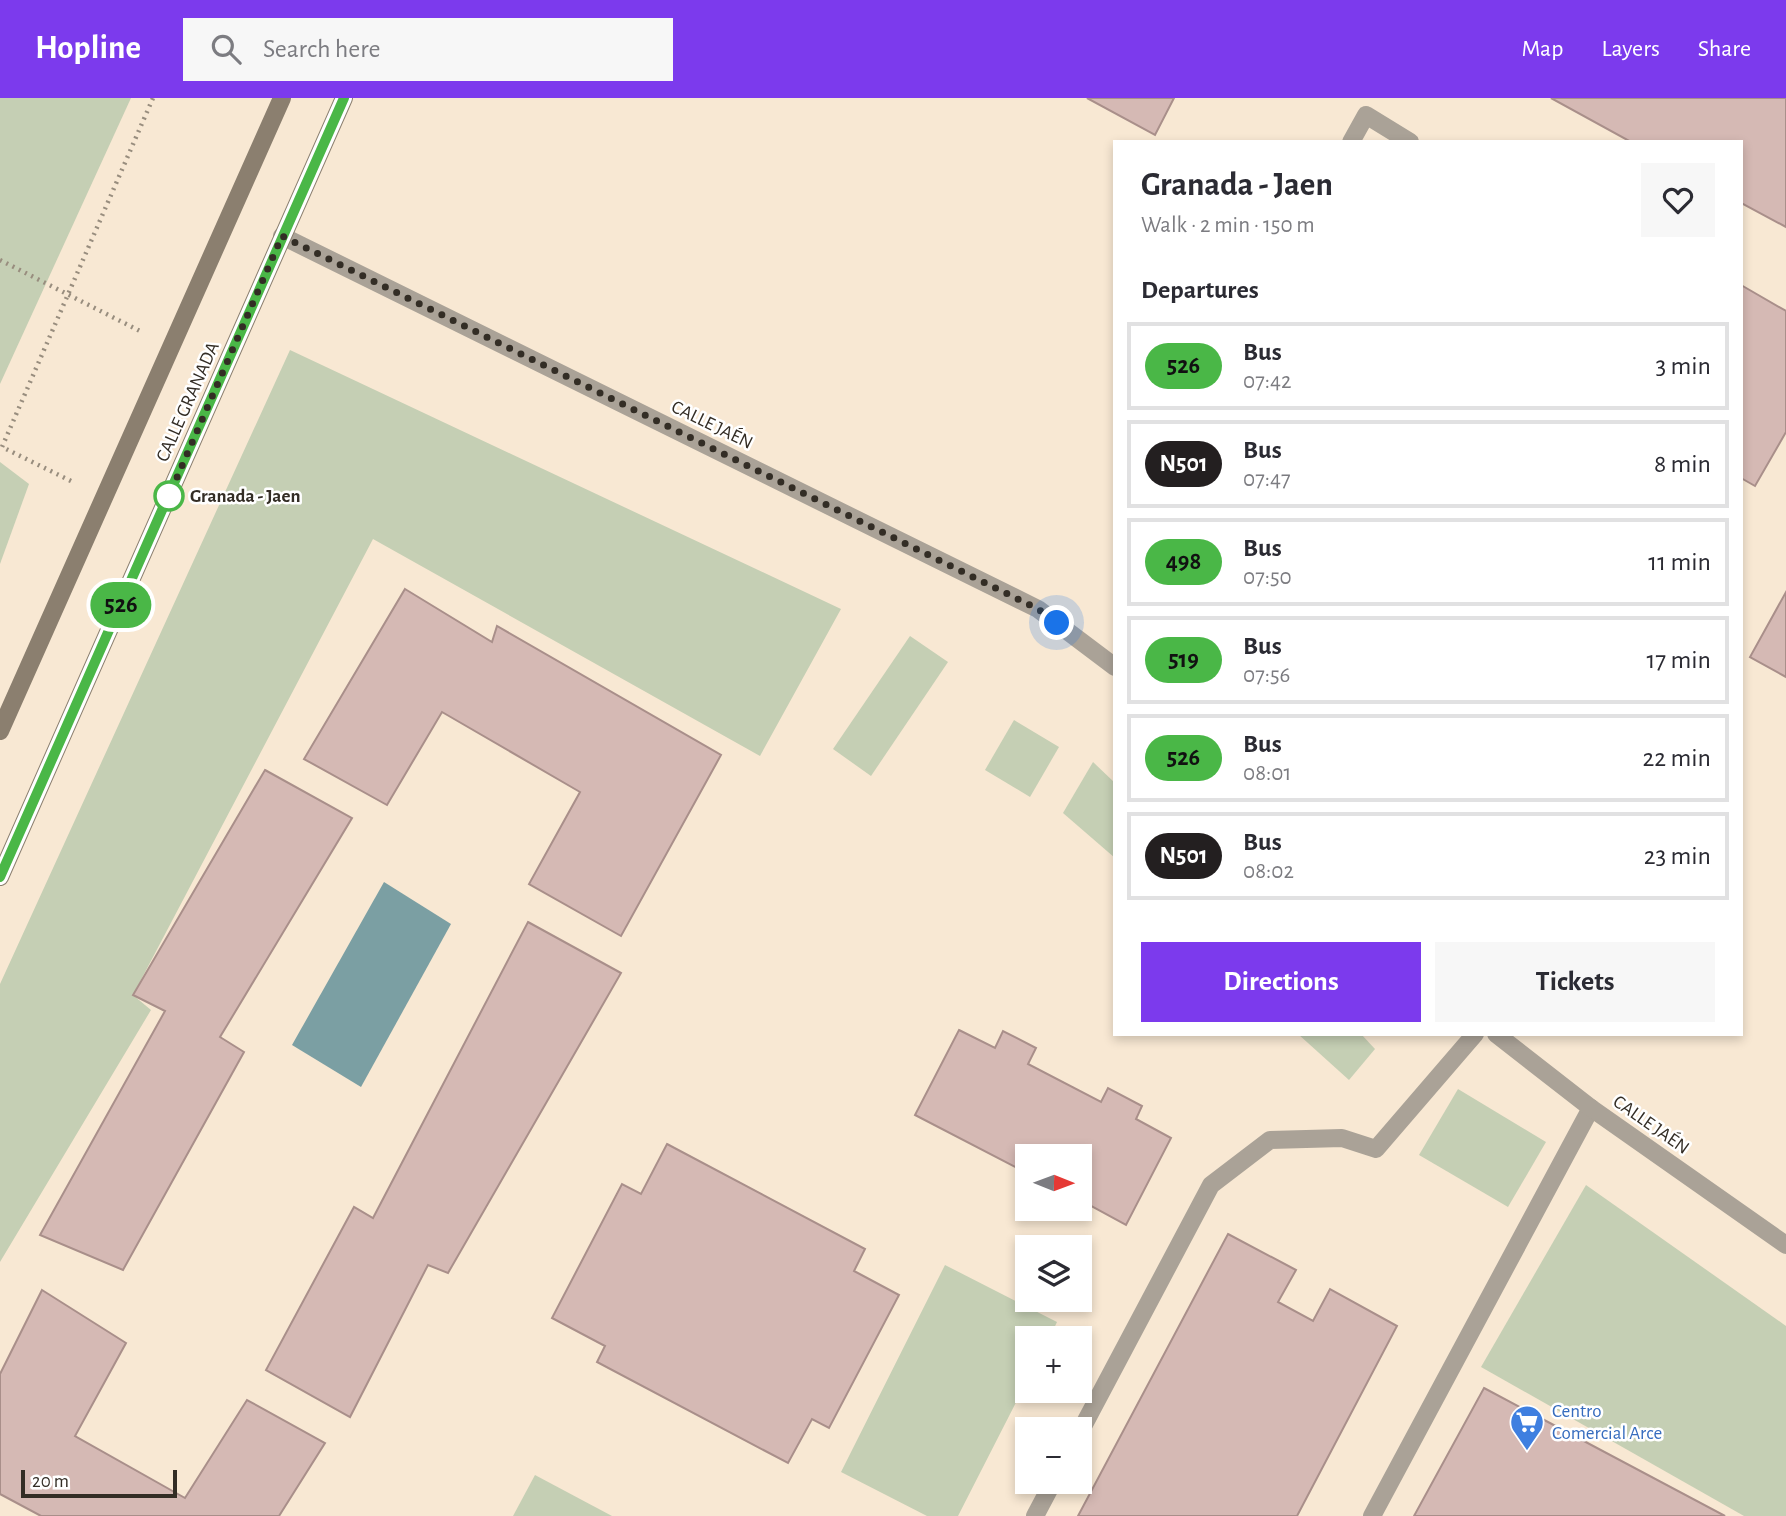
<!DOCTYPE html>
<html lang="en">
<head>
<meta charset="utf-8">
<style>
  body { margin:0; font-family:"Alegreya Sans",sans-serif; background:#f7f7f7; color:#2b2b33; height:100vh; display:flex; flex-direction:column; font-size:26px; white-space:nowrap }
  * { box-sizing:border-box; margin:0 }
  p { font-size:23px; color:#7c7c81 }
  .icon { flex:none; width:38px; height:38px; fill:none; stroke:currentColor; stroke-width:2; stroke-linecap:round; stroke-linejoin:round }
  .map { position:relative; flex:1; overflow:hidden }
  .side { position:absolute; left:1113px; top:42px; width:630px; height:896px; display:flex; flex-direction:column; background:#fff; border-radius:0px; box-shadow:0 4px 10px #0003 }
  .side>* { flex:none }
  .badge { padding:0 14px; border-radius:23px; font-size:24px; line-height:46px }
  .needle { width:46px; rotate:91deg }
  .tools { position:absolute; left:1015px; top:1046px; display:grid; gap:14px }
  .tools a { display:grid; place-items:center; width:77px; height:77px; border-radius:0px; background:#fff; box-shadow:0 4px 10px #0003; font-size:35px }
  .scale { position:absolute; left:21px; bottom:18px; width:156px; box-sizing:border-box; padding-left:7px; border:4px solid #332d25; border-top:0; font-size:19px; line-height:24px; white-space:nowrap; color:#332d25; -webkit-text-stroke:5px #fff; paint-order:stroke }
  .you { position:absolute; width:35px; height:35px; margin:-18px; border:5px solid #fff; border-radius:50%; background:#1a73e8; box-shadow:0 0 0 10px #1a73e833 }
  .map>.badge { position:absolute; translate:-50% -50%; box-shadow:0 0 0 4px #fff }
  h2 { padding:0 28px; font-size:26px; line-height:63px }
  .round { display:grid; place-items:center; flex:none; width:74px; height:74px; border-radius:0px; background:#f7f7f7 }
  .headline { display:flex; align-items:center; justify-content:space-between; height:119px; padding:0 28px }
  h1 { font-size:33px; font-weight:700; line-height:52px }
  .primary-button { display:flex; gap:14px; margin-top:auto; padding:14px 28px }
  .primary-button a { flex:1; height:80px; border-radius:0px; background:#7c3aed; color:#fff; font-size:28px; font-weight:700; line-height:80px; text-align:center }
  .primary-button a+a { background:#f7f7f7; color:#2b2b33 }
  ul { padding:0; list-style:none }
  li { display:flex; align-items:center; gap:21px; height:88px; margin:0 14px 10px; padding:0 14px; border:4px solid #e1e1e2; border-radius:0px }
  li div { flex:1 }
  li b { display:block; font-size:26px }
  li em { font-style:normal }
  li .badge { min-width:77px; font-weight:700; text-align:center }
  header { display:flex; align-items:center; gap:42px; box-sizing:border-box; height:98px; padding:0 35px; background:#7c3aed; color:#fff }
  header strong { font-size:33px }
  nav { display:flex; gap:38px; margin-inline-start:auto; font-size:24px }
  .search { width:490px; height:63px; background:#f7f7f7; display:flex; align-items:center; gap:18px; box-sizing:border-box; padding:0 24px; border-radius:0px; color:#7c7c81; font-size:26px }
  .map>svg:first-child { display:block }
</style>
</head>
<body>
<header>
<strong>Hopline</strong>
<div class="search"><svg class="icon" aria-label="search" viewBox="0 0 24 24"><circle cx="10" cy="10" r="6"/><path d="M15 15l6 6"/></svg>Search here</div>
<nav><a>Map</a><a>Layers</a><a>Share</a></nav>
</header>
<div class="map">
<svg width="1786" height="1418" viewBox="0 0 1786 1418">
  <rect width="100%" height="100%" fill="#f8e8d3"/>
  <g fill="#c5cfb4">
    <path d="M 0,0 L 131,0 L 0,286 Z"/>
    <path d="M 290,252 L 841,511 L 760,658 L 373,441 L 133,897 L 151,912 L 0,1164 L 0,886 Z"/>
    <path d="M 0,364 L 29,386 L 0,466 Z"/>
    <path d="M 910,538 L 948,564 L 871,678 L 833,651 Z"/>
    <path d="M 1014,622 L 1059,649 L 1030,699 L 985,672 Z"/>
    <path d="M 1093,664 L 1115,685 L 1115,760 L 1063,715 Z"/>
    <path d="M 1298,936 L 1361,936 L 1375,951 L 1349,982 Z"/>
    <path d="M 1458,991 L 1546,1044 L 1508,1109 L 1419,1057 Z"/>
    <path d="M 1586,1087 L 1786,1228 L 1786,1418 L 1744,1418 L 1481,1269 Z"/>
    <path d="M 945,1167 L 1057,1224 L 1049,1241 L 1027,1241 L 1027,1283 L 958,1418 L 927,1418 L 841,1374 Z"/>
    <path d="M 535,1377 L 612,1418 L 513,1418 Z"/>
  </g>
  <path fill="#7b9fa3" d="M 384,784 L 451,826 L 361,989 L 292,947 Z"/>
  <g fill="#d5b9b4" stroke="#a98f8a" stroke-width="2">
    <path d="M 1087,0 L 1174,0 L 1155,37 Z"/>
    <path d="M 1551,0 L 1786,0 L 1786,129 L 1741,105 L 1741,44 L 1631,44 Z"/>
    <path d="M 1741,187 L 1786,213 L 1786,334 L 1755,388 L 1741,380 Z"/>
    <path d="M 405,491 L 492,544 L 497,528 L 721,657 L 621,838 L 529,786 L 580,694 L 442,614 L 387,707 L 304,661 Z"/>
    <path d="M 1786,494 L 1786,579 L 1750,559 Z"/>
    <path d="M 265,672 L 352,720 L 220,939 L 244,954 L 123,1172 L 40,1137 L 165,913 L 133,897 Z"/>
    <path d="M 528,824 L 621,875 L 448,1175 L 428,1167 L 350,1319 L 266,1272 L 354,1109 L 373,1120 Z"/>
    <path d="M 959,932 L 995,950 L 1003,933 L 1036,950 L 1028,966 L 1101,1004 L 1108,990 L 1142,1008 L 1136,1021 L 1171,1040 L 1126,1127 L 1080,1102 L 1080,1059 L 1027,1059 L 1027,1075 L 915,1017 Z"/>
    <path d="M 667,1046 L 865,1151 L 854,1173 L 899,1197 L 829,1330 L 812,1321 L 788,1365 L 597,1264 L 605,1248 L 552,1220 L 622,1086 L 641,1096 Z"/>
    <path d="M 1228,1136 L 1296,1172 L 1278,1204 L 1313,1223 L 1330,1191 L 1397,1228 L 1297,1418 L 1078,1418 Z"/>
    <path d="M 42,1192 L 126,1245 L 75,1338 L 185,1400 L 247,1302 L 325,1345 L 279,1418 L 41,1418 L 0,1396 L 0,1276 Z"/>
    <path d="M 1484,1290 L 1725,1418 L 1414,1418 Z"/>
  </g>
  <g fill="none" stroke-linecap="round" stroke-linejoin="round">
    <g stroke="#988d7e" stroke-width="4.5" stroke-dasharray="2 5" stroke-linecap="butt">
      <path d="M 0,162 L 140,233"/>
      <path d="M 71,383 L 2,349 L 153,0"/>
    </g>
    <g stroke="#aaa297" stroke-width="18">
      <path d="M 1351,44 L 1366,17 L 1410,44"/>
      <path d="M 1080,1334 L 1211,1087 L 1270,1042 L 1342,1040 L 1376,1051 L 1475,936"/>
      <path d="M 1035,1418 L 1053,1384"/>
      <path d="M 1372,1418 L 1591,1010"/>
    </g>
    <g stroke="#aaa297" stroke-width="18">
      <path d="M 282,138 L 1038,511 L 1115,569"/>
      <path d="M 1496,936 L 1591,1010 L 1786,1147"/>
    </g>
    <g stroke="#8b7f6f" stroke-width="18">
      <path d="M 0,633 L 282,0"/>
      <path d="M 0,779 L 344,0"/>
    </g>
  </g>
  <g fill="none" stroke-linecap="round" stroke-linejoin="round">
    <g stroke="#fff" stroke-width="16">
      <path id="line" d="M 0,779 L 344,0"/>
    </g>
    <use href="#line" stroke="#4ab747" stroke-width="10"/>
    <path stroke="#332d25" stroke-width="7" stroke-dasharray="0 12.6" d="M 169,398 L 168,400 L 282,138 L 1038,511 L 1057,525"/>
  </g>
  <defs>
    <g id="supermarket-pin" transform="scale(1.75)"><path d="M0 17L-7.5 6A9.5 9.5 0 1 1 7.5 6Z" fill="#3f7fe0" stroke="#fff"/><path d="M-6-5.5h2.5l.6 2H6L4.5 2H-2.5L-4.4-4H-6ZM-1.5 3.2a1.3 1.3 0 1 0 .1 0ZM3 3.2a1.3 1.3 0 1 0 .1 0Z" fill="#fff"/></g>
  </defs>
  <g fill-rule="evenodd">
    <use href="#supermarket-pin" x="1527" y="1324"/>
  </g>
  <circle fill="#fff" stroke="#4ab747" stroke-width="3.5" cx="169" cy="398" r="14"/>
  <g text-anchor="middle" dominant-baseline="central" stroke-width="5" stroke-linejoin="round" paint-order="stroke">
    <g font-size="19" fill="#332d25" stroke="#fff">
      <text transform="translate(188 304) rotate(-66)">CALLE GRANADA</text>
      <text transform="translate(712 327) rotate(26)">CALLE JAÉN</text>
      <text transform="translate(1651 1027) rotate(35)">CALLE JAÉN</text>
    </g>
    <g font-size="19" font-weight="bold" fill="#332d25" stroke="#fff" text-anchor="start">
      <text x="190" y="398">Granada - Jaen</text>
    </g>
    <g font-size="19" fill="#366cbe" stroke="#fff" text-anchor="start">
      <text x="1552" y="1313">Centro<tspan x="1552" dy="22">Comercial Arce</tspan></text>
    </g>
  </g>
</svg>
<div class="tools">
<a><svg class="needle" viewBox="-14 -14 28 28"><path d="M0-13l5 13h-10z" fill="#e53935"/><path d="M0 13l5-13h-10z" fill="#7c7c81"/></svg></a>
<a><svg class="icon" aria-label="layers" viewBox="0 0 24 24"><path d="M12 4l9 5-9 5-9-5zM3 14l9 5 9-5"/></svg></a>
<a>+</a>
<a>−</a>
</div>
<div class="scale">20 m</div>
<div class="you" style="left:1057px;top:525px"></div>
<b class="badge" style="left:121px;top:507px;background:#4ab747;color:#111">526</b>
<section class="side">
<div class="headline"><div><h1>Granada - Jaen</h1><p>Walk · 2 min · 150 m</p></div><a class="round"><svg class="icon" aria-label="heart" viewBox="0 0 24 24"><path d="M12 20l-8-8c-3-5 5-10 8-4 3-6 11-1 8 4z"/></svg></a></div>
<h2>Departures</h2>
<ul>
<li><span class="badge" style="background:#4ab747;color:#111">526</span><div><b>Bus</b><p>07:42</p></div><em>3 min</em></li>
<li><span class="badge" style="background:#231f20;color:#fff">N501</span><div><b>Bus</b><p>07:47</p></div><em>8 min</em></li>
<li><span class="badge" style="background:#4ab747;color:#111">498</span><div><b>Bus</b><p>07:50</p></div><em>11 min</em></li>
<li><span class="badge" style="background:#4ab747;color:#111">519</span><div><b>Bus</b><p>07:56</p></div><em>17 min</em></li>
<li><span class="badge" style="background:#4ab747;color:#111">526</span><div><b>Bus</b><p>08:01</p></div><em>22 min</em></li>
<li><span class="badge" style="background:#231f20;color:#fff">N501</span><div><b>Bus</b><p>08:02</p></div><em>23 min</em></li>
</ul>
<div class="primary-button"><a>Directions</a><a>Tickets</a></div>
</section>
</div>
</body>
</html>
